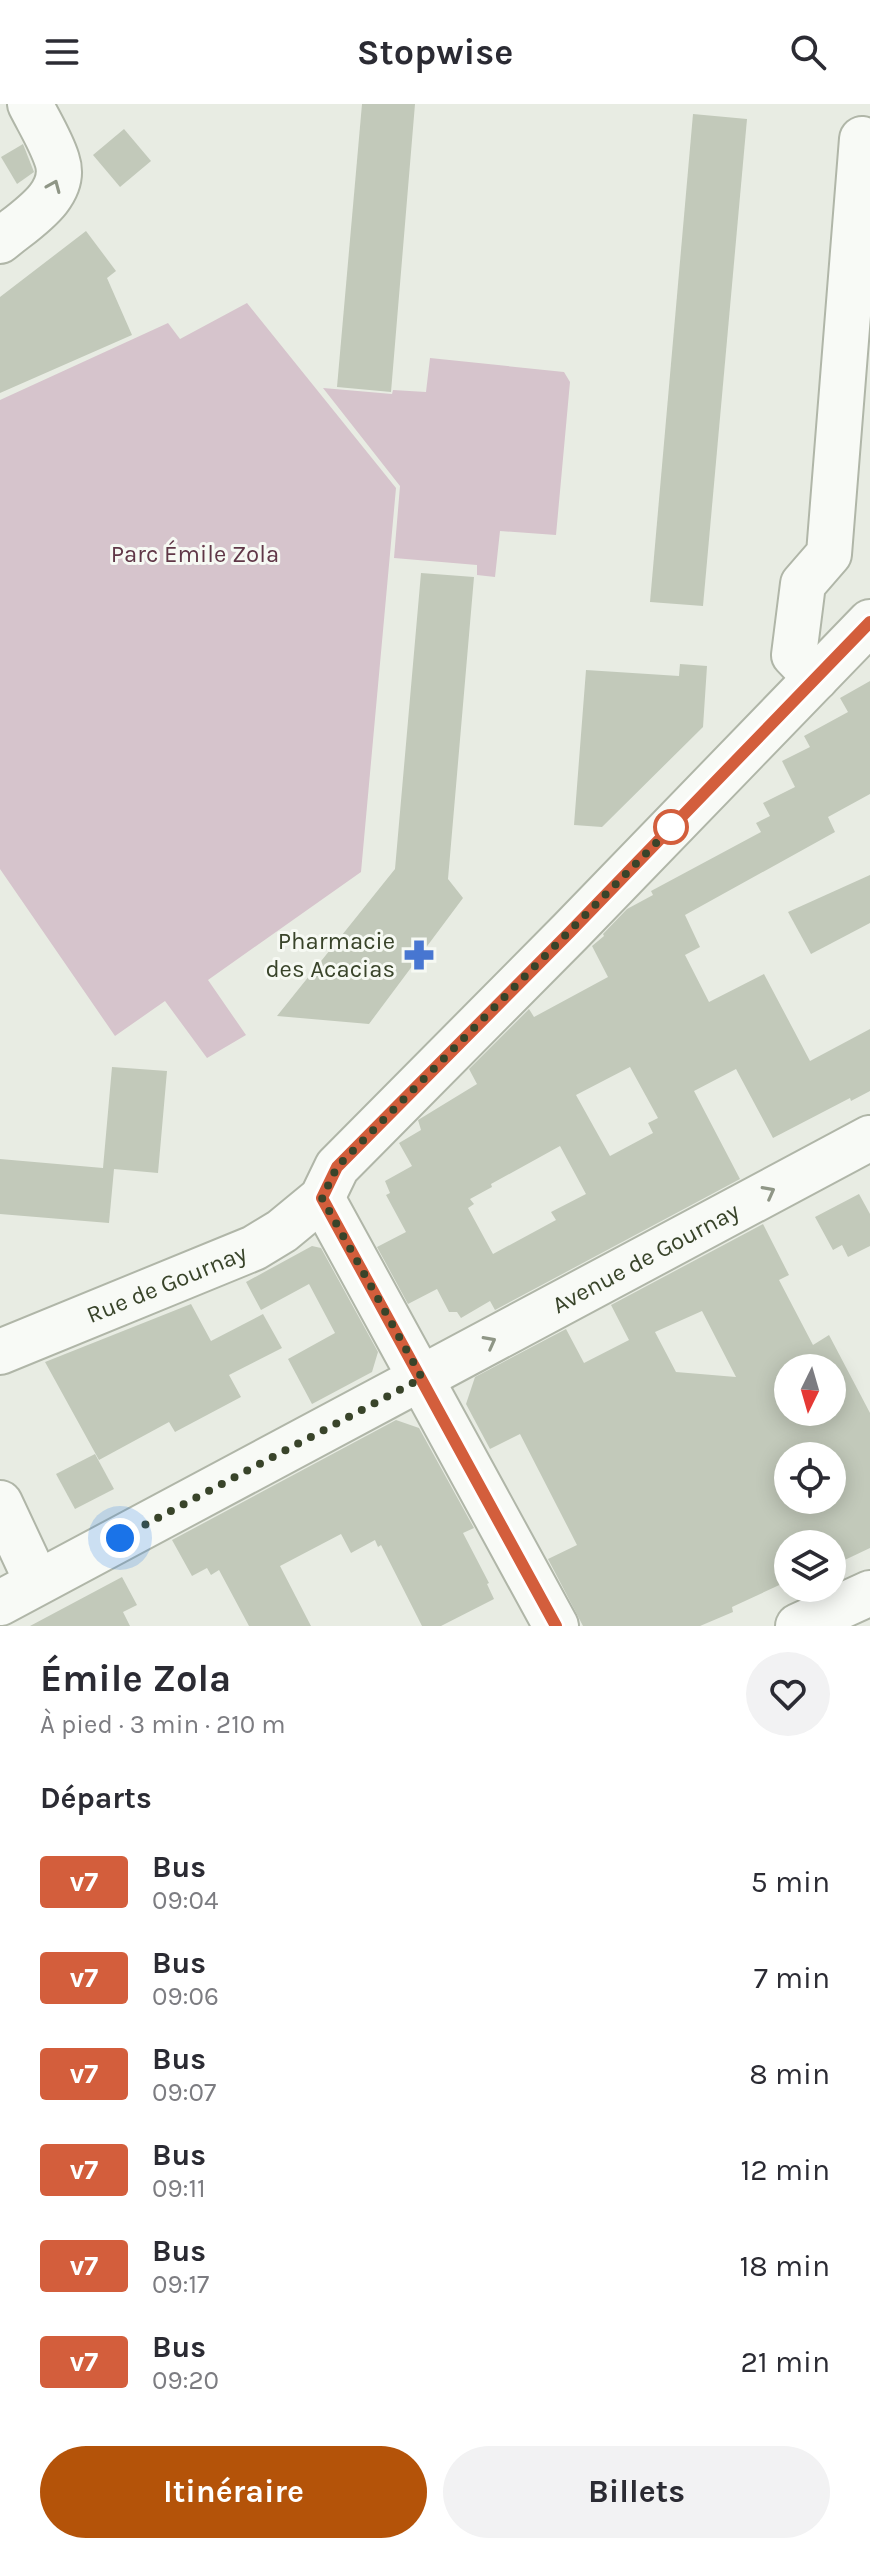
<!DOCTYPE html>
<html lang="fr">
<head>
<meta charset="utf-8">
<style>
  body { margin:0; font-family:Karla,sans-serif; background:#f2f2f3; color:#2b2b33; height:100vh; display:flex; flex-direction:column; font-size:30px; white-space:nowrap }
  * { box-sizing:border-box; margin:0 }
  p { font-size:26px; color:#7c7c81 }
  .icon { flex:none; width:44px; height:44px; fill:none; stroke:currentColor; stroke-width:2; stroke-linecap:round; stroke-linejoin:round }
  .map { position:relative; height:1522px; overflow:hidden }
  .sheet { display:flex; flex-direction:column; background:#fff; flex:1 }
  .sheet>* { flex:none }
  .badge { padding:0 16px; border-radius:6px; font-size:28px; line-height:52px }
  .needle { width:52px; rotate:185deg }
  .fabs { position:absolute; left:774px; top:1250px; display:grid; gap:16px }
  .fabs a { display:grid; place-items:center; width:72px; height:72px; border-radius:50%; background:#fff; box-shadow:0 4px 20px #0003; font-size:40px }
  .you { position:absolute; width:40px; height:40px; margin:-20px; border:6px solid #fff; border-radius:50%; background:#1a73e8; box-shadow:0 0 0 12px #1a73e833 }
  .map>.badge { position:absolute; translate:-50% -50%; box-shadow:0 0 0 4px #fff }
  h2 { padding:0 40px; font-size:30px; line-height:72px }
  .round { display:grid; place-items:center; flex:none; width:84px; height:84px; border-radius:42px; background:#f2f2f3 }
  .headline { display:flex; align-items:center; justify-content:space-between; height:136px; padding:0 40px }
  h1 { font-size:38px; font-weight:700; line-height:60px }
  .cta { display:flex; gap:16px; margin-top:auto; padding:16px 40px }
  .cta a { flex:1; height:92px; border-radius:48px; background:#b45309; color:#fff; font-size:32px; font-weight:700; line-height:92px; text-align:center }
  .cta a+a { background:#f2f2f3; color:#2b2b33 }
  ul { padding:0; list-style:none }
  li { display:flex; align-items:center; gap:24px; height:96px; padding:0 40px }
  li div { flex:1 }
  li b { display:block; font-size:30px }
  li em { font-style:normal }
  li .badge { min-width:88px; font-weight:700; text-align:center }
  header { display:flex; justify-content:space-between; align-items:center; height:104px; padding:0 40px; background:#fff; font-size:36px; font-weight:700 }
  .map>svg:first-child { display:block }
</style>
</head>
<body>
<header><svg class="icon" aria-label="menu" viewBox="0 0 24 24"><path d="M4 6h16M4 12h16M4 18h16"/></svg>Stopwise<svg class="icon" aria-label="search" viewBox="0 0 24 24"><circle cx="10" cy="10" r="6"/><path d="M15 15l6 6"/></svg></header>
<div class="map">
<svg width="870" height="1522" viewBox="0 0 870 1522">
  <rect width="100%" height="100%" fill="#e8ece3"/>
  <g fill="#d6c4cc">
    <path d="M 247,199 L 396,384 L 361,768 L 208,876 L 246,931 L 207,954 L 165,897 L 115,932 L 0,765 L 0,296 L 168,219 L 180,235 Z"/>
    <path d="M 430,254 L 564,268 L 570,278 L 556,431 L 500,427 L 495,473 L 477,471 L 477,461 L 394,454 L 400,382 L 323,284 L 392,290 L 393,286 L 426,288 Z"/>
  </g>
  <g fill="#c2c9ba" fill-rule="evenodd">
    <path d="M 362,0 L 415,0 L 391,288 L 337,283 Z"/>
    <path d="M 693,10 L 747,15 L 703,502 L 650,498 Z"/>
    <path d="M 124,25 L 151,57 L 120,83 L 93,51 Z"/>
    <path d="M 23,40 L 34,68 L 17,80 L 1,53 Z"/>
    <path d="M 86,127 L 116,167 L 107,174 L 132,231 L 0,289 L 0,193 Z"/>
    <path d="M 421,469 L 474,473 L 448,775 L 463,794 L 369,920 L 277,912 L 395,765 Z"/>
    <path d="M 680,560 L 707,562 L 703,623 L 602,723 L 574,721 L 586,566 L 679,572 Z"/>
    <path d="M 870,577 L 870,690 L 828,713 L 835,728 L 685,811 L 700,843 L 685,851 L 709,898 L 764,870 L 810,957 L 870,925 L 870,987 L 851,997 L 850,994 L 773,1034 L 736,965 L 694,987 L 740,1075 L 495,1206 L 490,1197 L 461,1214 L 457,1208 L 449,1208 L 437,1185 L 408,1200 L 377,1143 L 406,1128 L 386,1091 L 390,1089 L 385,1077 L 412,1062 L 399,1039 L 421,1026 L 418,1016 L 477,980 L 469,965 L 529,905 L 534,913 L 608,873 L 592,842 L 604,832 L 603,830 L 627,805 L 653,791 L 651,787 L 761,728 L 756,719 L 770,712 L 763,699 L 795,683 L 782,657 L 810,643 L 804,632 L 848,608 L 840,594 ZM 630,963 L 658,1014 L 648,1019 L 653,1029 L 610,1052 L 576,991 ZM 560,1042 L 586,1090 L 551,1108 L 556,1116 L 493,1150 L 468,1104 L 474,1100 L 470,1095 L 492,1083 L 491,1080 Z"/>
    <path d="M 870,771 L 870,819 L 811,850 L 788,808 Z"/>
    <path d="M 112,963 L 167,967 L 158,1069 L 114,1065 L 109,1119 L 0,1110 L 0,1055 L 103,1064 Z"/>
    <path d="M 859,1090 L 870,1110 L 870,1142 L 848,1153 L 842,1141 L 833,1146 L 815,1113 Z"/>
    <path d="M 763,1120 L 789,1171 L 779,1176 L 813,1241 L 829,1231 L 870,1309 L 870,1444 L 832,1462 L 832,1440 L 788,1440 L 788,1477 L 732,1503 L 733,1508 L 700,1522 L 583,1522 L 548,1455 L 577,1441 L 520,1330 L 490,1345 L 466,1300 L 475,1273 L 566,1225 L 584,1259 L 629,1236 L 611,1201 ZM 702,1207 L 736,1273 L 676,1268 L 655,1228 ZM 788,1264 L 832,1264 L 832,1308 L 788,1308 ZM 788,1352 L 832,1352 L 832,1396 L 788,1396 Z"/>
    <path d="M 312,1142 L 321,1144 L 378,1248 L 372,1268 L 312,1300 L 288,1255 L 335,1229 L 309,1180 L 261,1206 L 246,1178 Z"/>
    <path d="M 191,1200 L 211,1237 L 263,1210 L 282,1244 L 229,1271 L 241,1293 L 175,1328 L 169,1318 L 99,1356 L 45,1258 Z"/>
    <path d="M 396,1316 L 419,1324 L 474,1424 L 463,1429 L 489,1479 L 487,1480 L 494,1495 L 441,1522 L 422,1522 L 381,1441 L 378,1443 L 375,1436 L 351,1449 L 341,1430 L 280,1462 L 311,1522 L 249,1522 L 219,1466 L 211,1471 L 207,1464 L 192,1472 L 172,1436 Z"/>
    <path d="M 95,1350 L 114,1385 L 75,1405 L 56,1370 Z"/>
    <path d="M 122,1473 L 137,1501 L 123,1508 L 130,1522 L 30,1522 Z"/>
  </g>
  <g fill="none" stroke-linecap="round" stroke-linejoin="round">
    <g stroke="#b0b6a8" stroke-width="48">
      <g id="minor">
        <path d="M 0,137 C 23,117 69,92 57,56 C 51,37 39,18 30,0"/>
        <path d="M 816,574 L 794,551 L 803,480 L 829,450 L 862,35"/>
        <path d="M 322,1094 L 556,1522"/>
        <path id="s1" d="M 0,1248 L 254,1144 L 282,1127 L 322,1094 L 337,1063 L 570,828 L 870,518"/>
        <path d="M 0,1399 L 37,1478"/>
        <path id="s2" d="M 0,1499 L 870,1034"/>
        <path d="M 798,1522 L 870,1489"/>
      </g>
    </g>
    <use href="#minor" stroke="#f8faf6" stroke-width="44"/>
  </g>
  <defs><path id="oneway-chevron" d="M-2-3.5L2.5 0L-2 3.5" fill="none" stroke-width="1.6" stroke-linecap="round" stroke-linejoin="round" transform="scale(2)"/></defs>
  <g stroke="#8f9686">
    <use href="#oneway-chevron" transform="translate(54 82) rotate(-67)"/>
    <use href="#oneway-chevron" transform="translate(769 1088) rotate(-28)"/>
    <use href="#oneway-chevron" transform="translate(490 1238) rotate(-28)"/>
  </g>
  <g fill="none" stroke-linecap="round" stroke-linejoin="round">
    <g stroke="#fff" stroke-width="18">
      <path id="line" d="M 556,1522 L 322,1094 L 337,1063 L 570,828 L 870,518"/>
    </g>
    <use href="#line" stroke="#d35e3c" stroke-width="12"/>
    <path stroke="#39442a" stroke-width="8" stroke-dasharray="0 14.4" d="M 120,1434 L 422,1274 L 322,1094 L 337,1063 L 673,722 L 671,723"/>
  </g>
  <defs>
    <g id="pharmacy-bare" transform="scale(2.4)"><path d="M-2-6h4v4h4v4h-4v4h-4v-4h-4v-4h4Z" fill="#4776d1" stroke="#f6f9f3" stroke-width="2.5" paint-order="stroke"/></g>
  </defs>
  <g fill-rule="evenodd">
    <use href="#pharmacy-bare" x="419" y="851"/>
  </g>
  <circle fill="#fff" stroke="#d35e3c" stroke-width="4" cx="671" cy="723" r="16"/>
  <g text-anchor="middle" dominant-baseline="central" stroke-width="6" stroke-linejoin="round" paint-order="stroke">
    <g font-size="24" fill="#603747" stroke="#f6f9f3">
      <text x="195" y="450">Parc Émile Zola</text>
    </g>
    <g font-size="24" fill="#39442a" stroke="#f6f9f3" text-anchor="end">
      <text x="395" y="837">Pharmacie<tspan x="395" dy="28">des Acacias</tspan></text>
    </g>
    <g font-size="24" fill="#39442a" stroke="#f6f9f3">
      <text stroke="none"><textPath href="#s2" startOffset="732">Avenue de Gournay</textPath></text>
      <text stroke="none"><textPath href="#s1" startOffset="180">Rue de Gournay</textPath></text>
    </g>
  </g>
</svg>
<div class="fabs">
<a><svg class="needle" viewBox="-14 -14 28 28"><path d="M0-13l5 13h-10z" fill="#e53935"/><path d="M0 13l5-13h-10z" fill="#7c7c81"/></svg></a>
<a><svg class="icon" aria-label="locate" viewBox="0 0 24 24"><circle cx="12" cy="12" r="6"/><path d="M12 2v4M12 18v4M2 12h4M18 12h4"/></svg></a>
<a><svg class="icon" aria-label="layers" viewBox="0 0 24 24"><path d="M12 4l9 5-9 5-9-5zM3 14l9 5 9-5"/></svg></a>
</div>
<div class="you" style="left:120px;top:1434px"></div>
</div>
<section class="sheet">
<div class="headline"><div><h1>Émile Zola</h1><p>À pied · 3 min · 210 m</p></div><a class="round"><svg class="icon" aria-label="heart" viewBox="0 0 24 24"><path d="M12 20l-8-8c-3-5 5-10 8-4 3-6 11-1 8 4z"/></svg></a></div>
<h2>Départs</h2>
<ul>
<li><span class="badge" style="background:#d35e3c;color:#fff">v7</span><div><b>Bus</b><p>09:04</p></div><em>5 min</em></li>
<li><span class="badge" style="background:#d35e3c;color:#fff">v7</span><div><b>Bus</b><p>09:06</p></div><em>7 min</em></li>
<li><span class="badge" style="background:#d35e3c;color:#fff">v7</span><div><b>Bus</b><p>09:07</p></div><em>8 min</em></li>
<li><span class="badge" style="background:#d35e3c;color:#fff">v7</span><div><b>Bus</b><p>09:11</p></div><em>12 min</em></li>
<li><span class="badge" style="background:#d35e3c;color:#fff">v7</span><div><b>Bus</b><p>09:17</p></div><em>18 min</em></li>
<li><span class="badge" style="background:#d35e3c;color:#fff">v7</span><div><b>Bus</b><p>09:20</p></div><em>21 min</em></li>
</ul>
<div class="cta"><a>Itinéraire</a><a>Billets</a></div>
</section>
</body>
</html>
